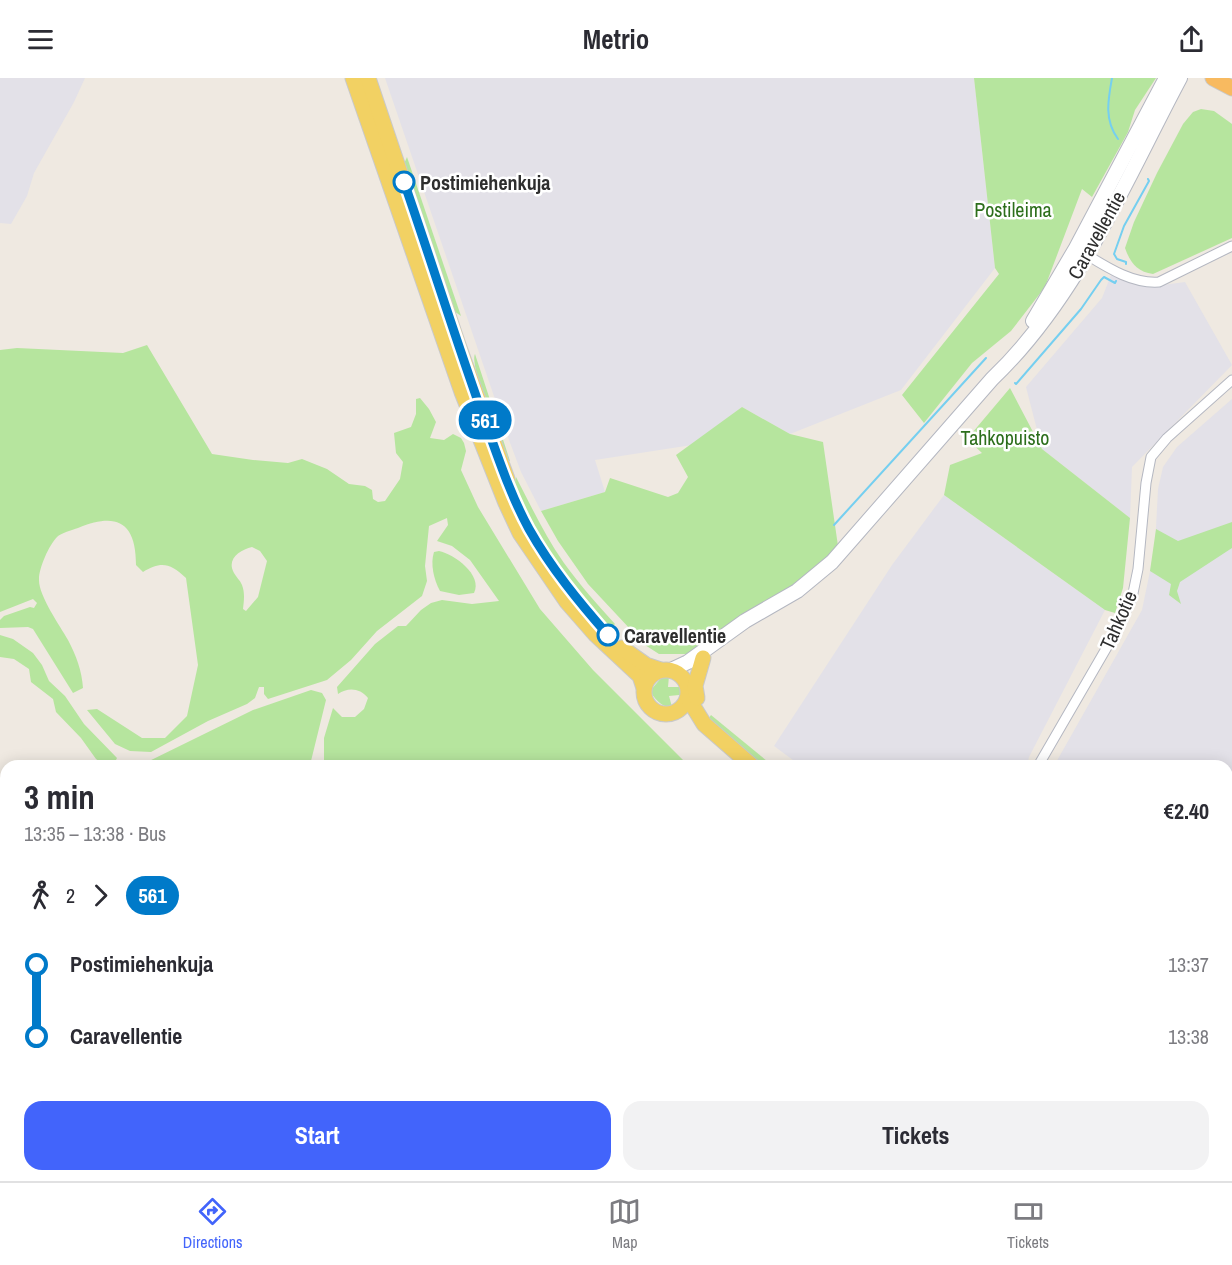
<!DOCTYPE html>
<html lang="en">
<head>
<meta charset="utf-8">
<style>
  body { margin:0; font-family:"Archivo Narrow",sans-serif; background:#f2f2f3; color:#2b2b33; height:100vh; display:flex; flex-direction:column; font-size:22px; white-space:nowrap }
  * { box-sizing:border-box; margin:0 }
  p { font-size:20px; color:#7c7c81 }
  .icon { flex:none; width:33px; height:33px; fill:none; stroke:currentColor; stroke-width:2; stroke-linecap:round; stroke-linejoin:round }
  .map { position:relative; flex:1; overflow:hidden }
  .details { position:absolute; left:0px; top:682px; width:1233px; height:422px; display:flex; flex-direction:column; background:#fff; border-radius:18px 18px 0 0; box-shadow:0 3px 15px #0003 }
  .details>* { flex:none }
  .badge { padding:0 12px; border-radius:20px; font-size:21px; line-height:39px }
  .map>.badge { position:absolute; translate:-50% -50%; box-shadow:0 0 0 3px #fff }
  .legs { display:flex; align-items:center; gap:9px; height:66px; padding:0 24px; font-size:20px }
  .legs p { margin-inline-start:auto }
  .summary { display:flex; align-items:center; justify-content:space-between; height:102px; padding:0 24px }
  h1 { font-size:33px; font-weight:700; line-height:45px }
  .cta { display:flex; gap:12px; margin-top:auto; padding:12px 24px }
  .cta a { flex:1; height:69px; border-radius:18px; background:#4264fb; color:#fff; font-size:24px; font-weight:700; line-height:69px; text-align:center }
  .cta a+a { background:#f2f2f3; color:#2b2b33 }
  ul { padding:0 24px; list-style:none }
  li { display:flex; align-items:center; gap:21px; height:72px; font-size:22px }
  li i { display:grid; place-items:center; width:9px; height:100%; margin:0 8px; background:currentColor }
  li i::after { content:''; width:15px; height:15px; margin:-8px; border:4px solid; border-radius:50%; background:#fff }
  li p { margin-inline-start:auto }
  li:first-child i { background:linear-gradient(#0000 50%,currentColor 0) }
  li:last-child i { background:linear-gradient(currentColor 50%,#0000 0) }
  header { display:flex; justify-content:space-between; align-items:center; height:78px; padding:0 24px; background:#fff; font-size:27px; font-weight:700 }
  .tabs { display:flex; justify-content:space-around; align-items:center; height:84px; border-top:2px solid #e1e1e2; background:#fff; font-size:16px; color:#7c7c81 }
  .tabs a { display:grid; justify-items:center; gap:3px }
  .tabs .current { color:#4264fb }
  .map>svg:first-child { display:block }
</style>
</head>
<body>
<header><svg class="icon" aria-label="menu" viewBox="0 0 24 24"><path d="M4 6h16M4 12h16M4 18h16"/></svg>Metrio<svg class="icon" aria-label="share" viewBox="0 0 24 24"><path d="M12 15V3M7 8l5-5 5 5M5 13v7h14v-7"/></svg></header>
<div class="map">
<svg width="1232" height="1103" viewBox="0 0 1232 1103">
  <rect width="100%" height="100%" fill="#efe9e1"/>
  <g fill="#e3e1e8">
    <path d="M 0,0 L 85,0 L 74,24 L 34,95 L 27,118 L 11,146 L 0,145 Z"/>
    <path d="M 385,0 L 974,0 L 995,190 L 901,312 L 790,356 L 742,329 L 692,367 L 595,382 L 605,414 L 541,433 L 521,394 L 509,362 Z"/>
    <path d="M 1111,197 L 1138,207 L 1155,208 L 1185,204 L 1232,287 L 1132,389 L 1130,440 L 1042,371 L 1026,309 L 1102,220 Z"/>
    <path d="M 1232,321 L 1232,889 L 1227,882 L 1227,688 L 1054,688 L 1142,532 L 1155,469 L 1158,411 L 1163,389 L 1177,369 Z"/>
    <path d="M 944,417 L 1105,532 L 1029,679 L 1028,684 L 1025,688 L 801,688 L 774,668 L 892,487 Z"/>
  </g>
  <g fill="#b6e59e" fill-rule="evenodd">
    <path d="M 974,0 L 1156,0 L 1135,32 L 1128,54 L 1092,119 L 1082,111 L 1045,209 L 1011,253 L 972,285 L 924,345 L 902,317 L 999,196 L 995,190 Z"/>
    <path d="M 1201,31 L 1214,33 L 1232,46 L 1232,160 L 1153,196 C 1137,194 1130,184 1125,170 L 1134,144 L 1157,95 L 1183,46 L 1193,34 Z"/>
    <path d="M 407,79 L 461,238 L 454,233 L 403,88 Z"/>
    <path d="M 147,267 L 212,376 L 253,382 L 288,385 L 302,381 L 327,391 L 349,406 L 365,408 L 372,412 L 373,421 L 378,424 L 385,423 L 400,401 L 403,384 L 396,375 L 394,355 L 411,349 L 416,336 L 416,321 L 420,320 L 429,331 L 436,344 L 430,360 L 444,362 L 453,356 L 461,360 L 464,365 L 466,373 L 461,392 L 478,429 L 540,531 L 593,592 L 689,688 L 324,688 L 324,660 L 333,630 L 342,639 L 355,639 L 364,631 L 368,620 C 360,610 348,609 338,616 L 337,609 L 375,566 L 398,548 L 406,548 L 421,532 L 431,525 L 442,522 L 472,526 L 499,523 L 470,482 L 452,468 L 437,463 L 448,447 L 447,440 L 429,448 L 425,488 L 427,503 L 422,518 L 377,553 L 351,582 L 327,602 L 268,621 L 264,616 L 264,609 L 259,609 L 255,620 L 247,626 L 208,643 L 151,674 L 130,673 L 115,666 L 87,632 L 97,631 L 142,660 L 165,660 L 187,638 L 198,587 L 186,500 C 170,485 161,483 143,494 L 136,487 C 136,444 117,434 78,450 C 72,452 61,455 57,459 C 49,467 39,490 39,501 C 38,517 60,548 68,562 C 76,577 82,593 83,610 L 73,615 L 33,551 L 28,549 L 0,550 L 0,542 L 4,538 L 30,529 L 34,530 L 37,525 L 33,521 L 0,534 L 0,272 L 17,270 L 123,275 ZM 252,469 L 260,473 L 267,483 L 258,519 L 246,533 L 243,531 C 244,522 245,515 242,507 C 240,502 236,499 234,495 C 226,481 240,472 252,469 Z"/>
    <path d="M 475,276 L 510,383 L 506,383 C 500,366 469,286 475,276 Z"/>
    <path d="M 1010,310 L 1042,371 L 1130,440 L 1123,510 L 1115,535 L 1105,532 L 944,417 L 950,387 L 982,375 L 967,361 Z"/>
    <path d="M 742,329 L 790,356 L 823,364 L 838,468 L 818,490 L 788,512 L 737,540 L 690,576 L 659,576 L 645,567 L 588,506 L 558,463 L 541,433 L 605,414 L 610,400 L 668,419 L 678,415 L 688,399 L 676,377 Z"/>
    <path d="M 516,399 C 531,428 545,458 564,485 C 579,506 597,526 615,546 L 611,550 C 606,546 601,543 596,539 C 577,522 506,421 516,399 Z"/>
    <path d="M 1232,444 L 1232,470 L 1180,504 L 1177,513 L 1181,526 L 1169,517 L 1171,506 L 1150,493 L 1156,451 L 1178,463 Z"/>
    <path d="M 439,473 C 454,476 483,497 474,515 L 459,517 L 440,513 C 434,502 430,486 434,474 Z"/>
    <path d="M 0,557 L 13,561 L 33,575 L 42,587 L 49,603 L 65,618 L 84,646 L 117,680 L 113,688 L 106,688 L 96,681 L 81,660 L 56,634 L 53,621 L 31,604 L 29,591 L 14,581 L 0,579 Z"/>
    <path d="M 669,598 L 668,609 L 679,609 L 681,607 L 681,619 L 679,617 L 669,618 L 672,629 C 663,631 654,620 650,613 L 662,599 Z"/>
    <path d="M 311,612 L 322,615 L 326,622 L 311,683 L 313,688 L 139,688 L 253,632 Z"/>
    <path d="M 711,637 L 773,688 L 757,688 L 707,643 Z"/>
    <path d="M 0,847 L 6,850 L 6,1013 L 0,1020 Z"/>
    <path d="M 34,1098 L 131,1098 L 134,1103 L 29,1103 Z"/>
    <path d="M 384,1098 L 515,1098 L 517,1103 L 397,1103 Z"/>
  </g>
  <g fill="none" stroke-linecap="round" stroke-linejoin="round">
    <g stroke="#75cff0" stroke-width="2">
      <path d="M 1112,0 C 1108,22 1104,42 1118,61"/>
      <path d="M 1126,186 L 1126,184 L 1117,181 L 1114,176 L 1124,148 L 1149,103 L 1148,101"/>
      <path d="M 1015,305 L 1016,306 L 1081,231 L 1101,202 L 1104,199 L 1115,205 L 1116,203"/>
      <path d="M 834,447 L 986,280"/>
    </g>
    <g stroke="#b4b7c1" stroke-width="11">
      <g id="minor">
        <path d="M 1082,174 C 1105,188 1131,206 1159,204 L 1232,168"/>
        <path d="M 1038,688 L 1114,557 L 1132,520 L 1138,491 L 1146,405 L 1151,379 L 1167,360 L 1232,302"/>
        <path d="M 1227,1002 L 1232,998"/>
      </g>
    </g>
    <g stroke="#b4b7c1" stroke-width="16">
      <g id="secondary">
        <path d="M 1033,243 L 1076,170 L 1166,0"/>
        <path d="M 671,592 L 688,584 L 745,543 L 797,513 L 832,484 L 992,301 C 1078,219 1125,103 1180,0"/>
      </g>
    </g>
    <g stroke="#c9c9c9" stroke-width="17">
      <g id="primary">
        <path d="M 353,0 L 462,314 L 506,425 L 520,455 L 567,524 L 595,556 L 640,598 L 644,610"/>
        <path d="M 368,0 L 459,270 L 507,401"/>
        <path d="M 622,570 L 646,587 L 661,592"/>
        <circle cx="666" cy="614" r="22"/>
        <path d="M 688,620 L 704,646 L 752,688"/>
        <path d="M 697,620 L 695,608 L 703,580"/>
        <path d="M 1204,1098 L 1208,1103"/>
      </g>
    </g>
    <g stroke="#c9c9c9" stroke-width="17">
      <path id="trunk" d="M 1213,0 L 1232,10"/>
    </g>
    <use href="#minor" stroke="#fff" stroke-width="9"/>
    <use href="#secondary" stroke="#fff" stroke-width="14"/>
    <use href="#primary" stroke="#f2d163" stroke-width="15"/>
    <use href="#trunk" stroke="#f8ba60" stroke-width="15"/>
  </g>
  <g fill="none" stroke-linecap="round" stroke-linejoin="round">
    <g stroke="#fff" stroke-width="14">
      <path id="line-1" d="M 404,104 C 432,185 457,266 486,346 C 499,382 511,418 529,451 C 551,490 579,524 608,557"/>
    </g>
    <use href="#line-1" stroke="#007ac9" stroke-width="9"/>
  </g>
  <g fill="#fff" stroke="#007ac9" stroke-width="3">
    <circle cx="404" cy="104" r="10"/>
    <circle cx="608" cy="557" r="10"/>
  </g>
  <g text-anchor="middle" dominant-baseline="central" stroke-width="5" stroke-linejoin="round" paint-order="stroke">
    <g font-size="20" font-weight="bold" fill="#2e2e2e" stroke="#fff" text-anchor="start">
      <text x="420" y="104">Postimiehenkuja</text>
      <text x="624" y="557">Caravellentie</text>
    </g>
    <g font-size="20" fill="#2c6e1b" stroke="#fff">
      <text x="1013" y="131">Postileima</text>
      <text x="1005" y="359">Tahkopuisto</text>
    </g>
    <g font-size="20" fill="#2e2e2e" stroke="#fff">
      <text transform="translate(1096 157) rotate(-61)">Caravellentie</text>
      <text transform="translate(1118 542) rotate(-66)">Tahkotie</text>
    </g>
  </g>
</svg>
<b class="badge" style="left:485px;top:342px;background:#007ac9;color:#fff">561</b>
<section class="details">
<div class="summary"><div><h1>3 min</h1><p>13:35 – 13:38 · Bus</p></div><b>€2.40</b></div>
<div class="legs"><svg class="icon" aria-label="walk" viewBox="0 0 24 24"><circle cx="13" cy="4" r="2"/><path d="M13 8l-2 6 4 7M11 14l-3 7M7 12l3-4h3l4 4"/></svg>2<svg class="icon" aria-label="forward" viewBox="0 0 24 24"><path d="M9 5l7 7-7 7"/></svg><b class="badge" style="background:#007ac9;color:#fff">561</b></div>
<ul>
<li><i style="color:#007ac9"></i><b>Postimiehenkuja</b><p>13:37</p></li>
<li><i style="color:#007ac9"></i><b>Caravellentie</b><p>13:38</p></li>
</ul>
<div class="cta"><a>Start</a><a>Tickets</a></div>
</section>
</div>
<nav class="tabs">
<a class="current"><svg class="icon" aria-label="directions" viewBox="0 0 24 24"><path d="M12 3l9 9-9 9-9-9zM9 14v-3h6M13 9l2 2-2 2"/></svg>Directions</a>
<a><svg class="icon" aria-label="map" viewBox="0 0 24 24"><path d="M3 6l6-2 6 2 6-2v14l-6 2-6-2-6 2zM9 4v14M15 6v14"/></svg>Map</a>
<a><svg class="icon" aria-label="tickets" viewBox="0 0 24 24"><path d="M3 7h18v10H3zM15 7v10"/></svg>Tickets</a>
</nav>
</body>
</html>
